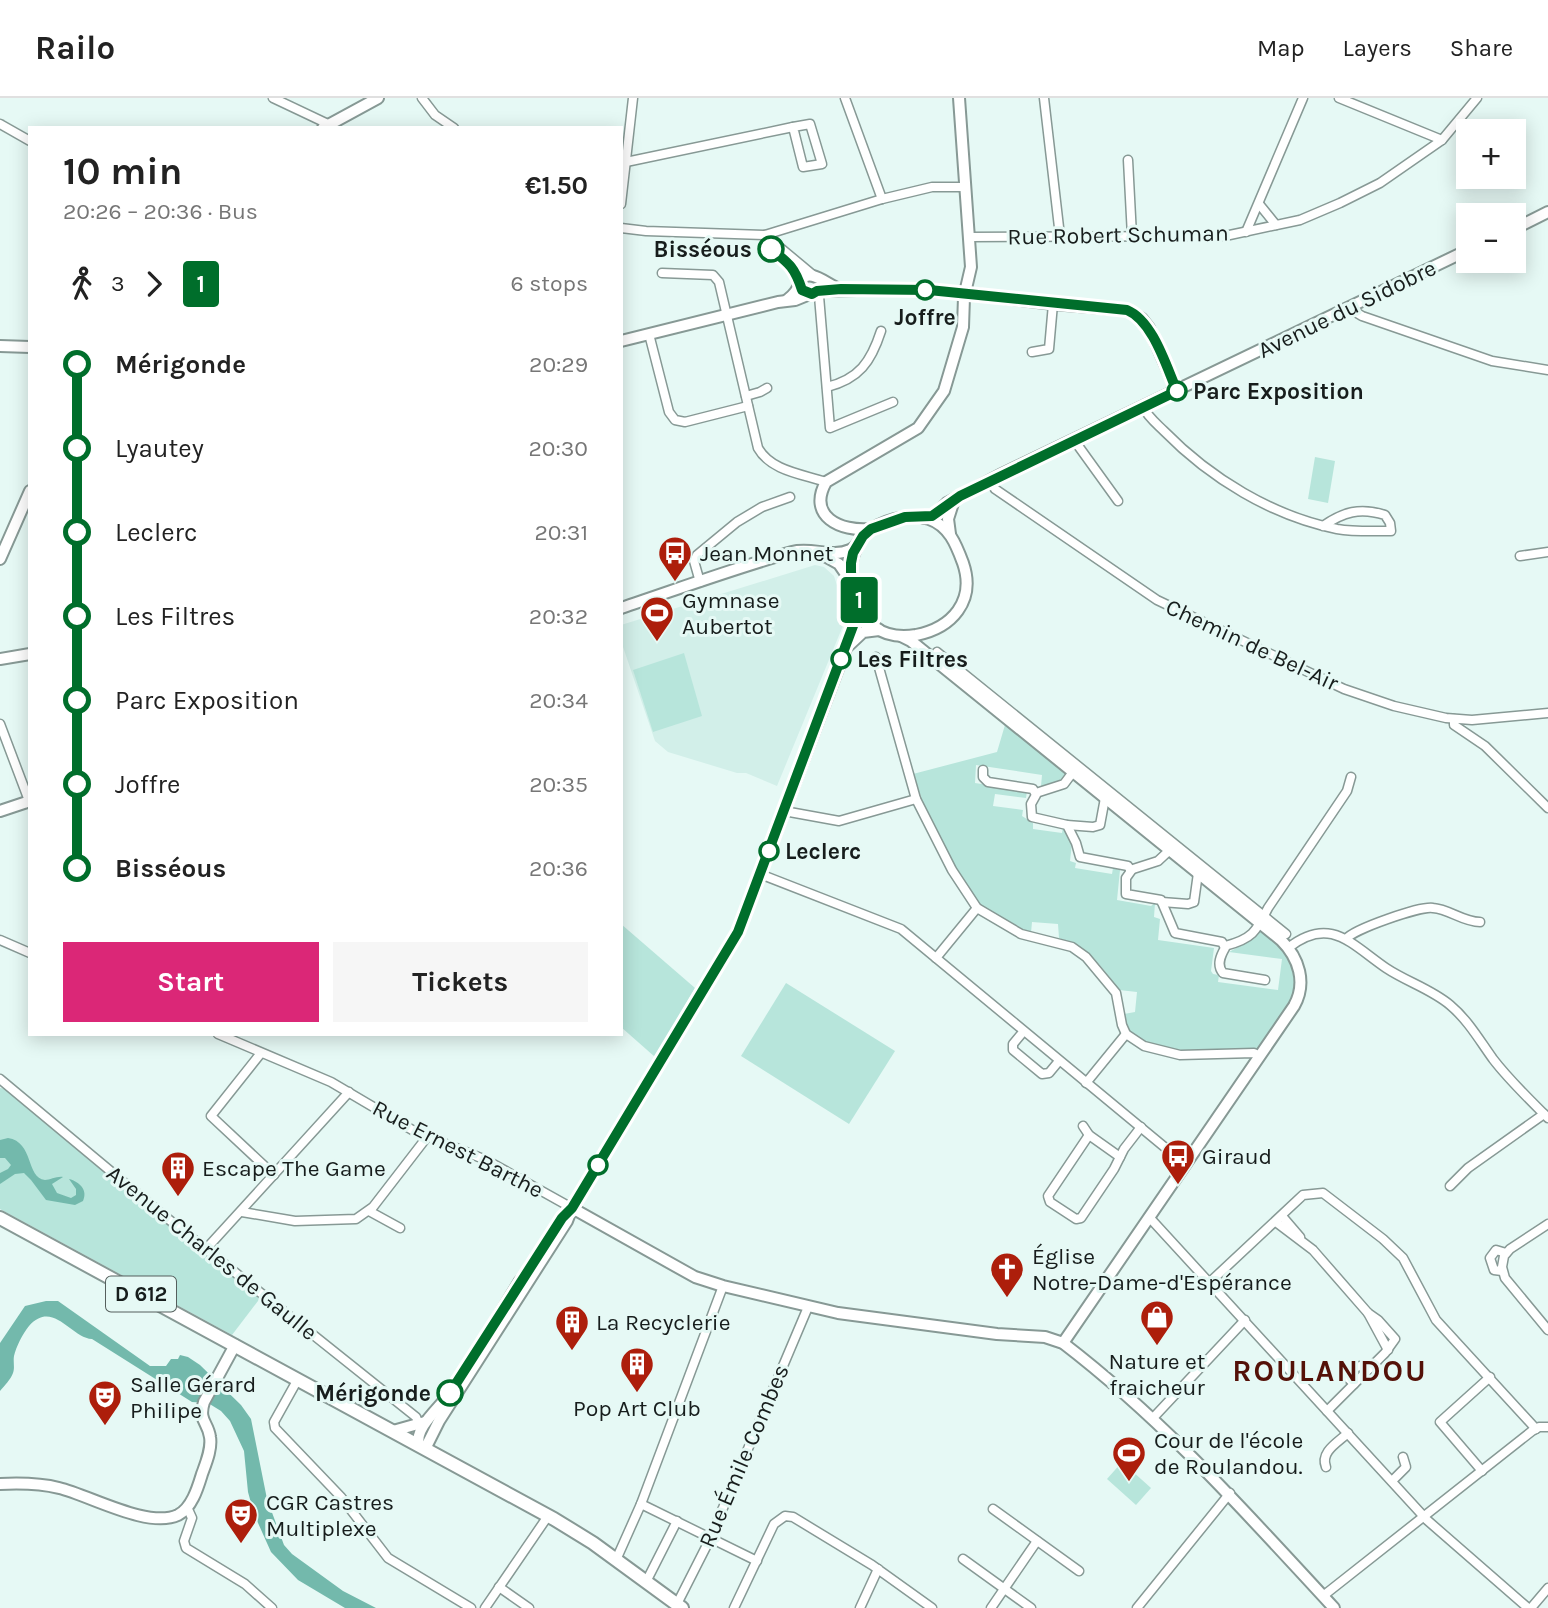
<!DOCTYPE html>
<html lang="en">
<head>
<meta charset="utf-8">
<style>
  body { margin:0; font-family:Karla,sans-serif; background:#f6f6f6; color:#222; height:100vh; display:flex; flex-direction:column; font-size:26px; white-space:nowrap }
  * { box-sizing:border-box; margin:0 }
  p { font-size:23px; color:#767676 }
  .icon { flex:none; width:38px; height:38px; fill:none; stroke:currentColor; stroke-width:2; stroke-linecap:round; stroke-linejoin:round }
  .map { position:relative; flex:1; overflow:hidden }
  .sheet { position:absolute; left:28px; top:28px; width:595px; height:910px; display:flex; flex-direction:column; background:#fff; border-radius:0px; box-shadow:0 4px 18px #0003 }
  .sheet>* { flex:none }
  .badge { padding:0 14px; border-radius:5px; font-size:24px; line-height:46px }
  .buttons { position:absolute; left:1456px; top:21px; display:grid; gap:14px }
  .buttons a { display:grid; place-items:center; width:70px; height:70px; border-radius:0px; background:#fff; box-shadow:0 4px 18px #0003; font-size:35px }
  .map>.badge { position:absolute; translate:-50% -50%; box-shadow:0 0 0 4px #fff }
  .legs { display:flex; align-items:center; gap:10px; height:77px; padding:0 35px; font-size:23px }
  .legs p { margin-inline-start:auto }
  .overview { display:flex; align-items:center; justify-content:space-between; height:119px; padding:0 35px }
  h1 { font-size:38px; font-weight:700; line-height:52px }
  .action { display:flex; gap:14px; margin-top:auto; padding:14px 35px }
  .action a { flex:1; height:80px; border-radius:0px; background:#db2777; color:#fff; font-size:28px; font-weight:700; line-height:80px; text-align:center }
  .action a+a { background:#f6f6f6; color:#222 }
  ul { padding:0 35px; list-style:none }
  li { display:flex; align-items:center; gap:24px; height:84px; font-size:26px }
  li i { display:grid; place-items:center; width:10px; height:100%; margin:0 9px; background:currentColor }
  li i::after { content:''; width:18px; height:18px; margin:-9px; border:5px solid; border-radius:50%; background:#fff }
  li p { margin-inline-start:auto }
  li:first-child i { background:linear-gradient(#0000 50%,currentColor 0) }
  li:last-child i { background:linear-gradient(currentColor 50%,#0000 0) }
  header { display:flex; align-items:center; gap:42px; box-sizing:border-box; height:98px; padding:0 35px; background:#fff; border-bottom:2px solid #e0e0e0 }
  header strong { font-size:33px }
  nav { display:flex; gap:38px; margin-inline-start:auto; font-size:24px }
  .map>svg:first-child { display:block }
</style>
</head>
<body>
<header>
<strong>Railo</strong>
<nav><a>Map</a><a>Layers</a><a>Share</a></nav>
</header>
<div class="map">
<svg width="1548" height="1510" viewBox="0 0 1548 1510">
  <rect width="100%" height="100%" fill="#e6f9f5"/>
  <path fill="#d2efe9" d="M 815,467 L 824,469 L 834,478 L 847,518 L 777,688 L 746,675 L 737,675 L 668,654 L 655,643 L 621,543 L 621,527 Z"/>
  <g fill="#b7e5db">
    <path d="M 1315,359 L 1335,363 L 1328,405 L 1308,401 Z"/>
    <path d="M 684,555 L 702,618 L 653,634 L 633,572 Z"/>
    <path d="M 1005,627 L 1066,675 C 1060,685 1052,688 1041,688 L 1042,677 L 976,667 L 975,685 L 1027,693 L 1026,700 L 995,696 L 993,708 L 1023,712 L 1022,718 L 1033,725 L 1033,731 L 1062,735 L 1063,729 L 1072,745 L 1070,763 L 1076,765 L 1075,770 L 1112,776 L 1113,770 L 1120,772 L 1117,802 L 1151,808 L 1155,805 L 1154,819 L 1160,821 L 1158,842 L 1214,850 L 1211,873 L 1213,876 L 1219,877 L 1218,884 L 1278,892 L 1282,861 L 1229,854 L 1251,842 L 1262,831 C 1270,837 1282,844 1287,853 C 1310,892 1280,920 1260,952 C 1227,953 1149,962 1128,932 C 1125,927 1125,921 1124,916 L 1135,914 L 1137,894 L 1119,892 C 1100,865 1089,853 1059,840 L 1058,826 L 1032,824 L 1031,835 C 1016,828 1001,822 988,812 C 956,789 925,713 913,676 L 997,654 Z"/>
    <path d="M 621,826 L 695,890 L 655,959 L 621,929 Z"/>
    <path d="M 786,885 L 895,953 L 849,1026 L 741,958 Z"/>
    <path d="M 0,990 L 8,991 L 261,1199 L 232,1237 L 0,1111 Z"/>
    <path d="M 1122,1364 L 1151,1390 L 1136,1407 L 1107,1381 Z"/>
  </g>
  <g fill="#73b9ac">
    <path d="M 8,1040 C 34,1044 26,1080 45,1082 C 50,1082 57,1078 63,1079 L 52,1086 L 57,1095 L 71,1100 L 76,1097 L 76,1091 L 69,1081 C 80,1084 88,1092 83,1103 L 75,1107 L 46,1102 L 31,1082 L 24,1075 L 15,1076 L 0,1086 L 0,1075 L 8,1071 L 11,1067 L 5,1060 L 0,1060 L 0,1042 Z"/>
    <path d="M 46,1203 L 58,1203 L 150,1268 L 166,1268 L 171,1261 L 178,1261 L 180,1257 L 188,1259 L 200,1267 L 241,1307 L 251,1321 L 267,1401 L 284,1447 L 292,1456 L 343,1493 L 376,1510 L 345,1510 L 298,1482 L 271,1454 L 254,1416 L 248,1394 L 244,1353 L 230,1323 L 221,1313 L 208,1305 L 192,1304 L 92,1241 C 71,1240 53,1201 29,1228 C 23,1235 16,1249 14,1258 C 13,1264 15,1270 13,1275 C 11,1281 4,1288 0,1293 L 0,1245 L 25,1208 Z"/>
  </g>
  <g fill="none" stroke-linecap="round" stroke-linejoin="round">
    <g stroke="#879995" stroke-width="11">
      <g id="street">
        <path d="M 273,0 L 328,26"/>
        <path d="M 422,0 L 435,17 L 454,30"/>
        <path d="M 845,0 L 882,101"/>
        <path d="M 1044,0 L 1060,138"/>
        <path d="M 1339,0 L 1442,42"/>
        <path d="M 0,26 L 30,43"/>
        <path d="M 810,26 L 822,66 L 803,69 L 793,29 Z"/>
        <path d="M 1128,62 L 1132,138"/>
        <path d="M 626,64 L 793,29"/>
        <path d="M 621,106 L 633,0"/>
        <path d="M 1259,106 L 1276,127"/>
        <path d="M 621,130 L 646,133 L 765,137 L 882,101 L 932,89 L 964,89"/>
        <path d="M 1246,134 L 1303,0"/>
        <path d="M 765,137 L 813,177"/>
        <path d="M 969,139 L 1225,138 L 1300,122 L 1340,105 L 1380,85 L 1442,42 L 1477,0"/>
        <path d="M 766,140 L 770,150 L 792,168 L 801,184"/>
        <path d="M 662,175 L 713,177 L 719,184 L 758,350 C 771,373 802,376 826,384"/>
        <path d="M 816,194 L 819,198 L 830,330 L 893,304"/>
        <path d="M 1353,208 L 1357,215 L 1362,218 L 1492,263 L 1548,272"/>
        <path d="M 649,236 L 669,314 L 675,322 L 685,324 L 748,308"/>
        <path d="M 1032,254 L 1049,251 L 1053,206"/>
        <path d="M 827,289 C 859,281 871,264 881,233"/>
        <path d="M 746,298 L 760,294 L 767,290"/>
        <path d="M 1143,309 C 1148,319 1157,326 1164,333 C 1210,380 1272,418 1337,431 C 1354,434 1373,433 1391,433 L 1390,425 L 1385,417 C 1360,409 1343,414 1323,428"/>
        <path d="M 1074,342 L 1118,403"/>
        <path d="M 990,383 L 995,391 L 1157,502 L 1344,591 L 1394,608 L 1446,620 L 1472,622 L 1548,615"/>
        <path d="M 1520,458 L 1548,454"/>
        <path d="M 700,484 L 694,463 L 697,457 L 737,424 L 762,409 L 790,399"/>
        <path d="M 937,554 L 1286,836"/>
        <path d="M 876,559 L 916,701 L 952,772 L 977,810 L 1021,836 L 1072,849 L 1086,859 L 1116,895 L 1122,927 L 1126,936 L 1144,948 L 1180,957 L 1254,955 L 1259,958"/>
        <path d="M 1454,621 L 1454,627 L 1485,648 L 1548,710"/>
        <path d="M 0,626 L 28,700 L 26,705"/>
        <path d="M 983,672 L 983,679 L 988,684 L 1033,691 L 1036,697 L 1031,706 L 1032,719 L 1067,727 L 1076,745 L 1080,759 L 1128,768 L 1131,773 L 1126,780 L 1126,796 L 1161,802 L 1175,835 L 1222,844 L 1225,850 C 1221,857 1216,867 1223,875 L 1265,882"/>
        <path d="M 1036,695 L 1064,686 L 1076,670"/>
        <path d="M 784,713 L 839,723 L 916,701"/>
        <path d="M 1067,727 L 1093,729 L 1100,727 L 1105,700"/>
        <path d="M 1130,772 L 1158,763 L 1173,749"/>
        <path d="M 760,776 L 901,831 L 1185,1066"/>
        <path d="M 1162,804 L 1188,806 L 1194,804 L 1198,775"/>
        <path d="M 1346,841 C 1354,831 1420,808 1433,810 C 1449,811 1463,824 1480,824"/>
        <path d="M 0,842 L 30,855"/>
        <path d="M 1225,848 C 1252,841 1256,834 1268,810 L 1347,693 L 1351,679"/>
        <path d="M 1288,850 C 1330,817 1351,846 1386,870 C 1407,884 1431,891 1450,907 C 1468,922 1480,943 1493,961 C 1509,982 1529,1001 1548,1020"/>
        <path d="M 936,860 L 977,810"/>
        <path d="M 1023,934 L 1013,946 L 1013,952 L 1042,976 L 1049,975 L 1059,963"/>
        <path d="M 218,936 L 331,984 L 414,1033 L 486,1062 L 572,1110"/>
        <path d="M 261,955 L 211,1018 L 274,1077"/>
        <path d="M 0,981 L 162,1116 L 416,1319 L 420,1329"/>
        <path d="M 1086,985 L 1126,936"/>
        <path d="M 1083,1028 L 1089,1037 L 1120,1059"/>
        <path d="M 1089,1037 L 1048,1098 L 1050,1104 L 1076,1121 L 1081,1120 L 1114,1071 L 1124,1051 L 1141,1029"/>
        <path d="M 1450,1088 L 1468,1070 L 1544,1016"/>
        <path d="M 369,1113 L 400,1130"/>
        <path d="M 242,1114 L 295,1123 L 356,1121 L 373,1109 L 427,1039"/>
        <path d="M 1282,1118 L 1300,1139"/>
        <path d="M 1149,1119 L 1427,1422 L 1528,1510"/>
        <path d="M 1276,1124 L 1313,1152 L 1368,1215 L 1378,1222 L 1395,1241 L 1385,1255 L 1327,1313"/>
        <path d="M 1548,1126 L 1510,1151 L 1504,1158 L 1502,1169 L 1505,1180 L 1548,1232"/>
        <path d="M 206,1151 L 349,994"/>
        <path d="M 1502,1173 L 1494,1172 L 1490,1160 L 1496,1152 L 1506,1155"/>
        <path d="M 1210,1184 L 1303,1097 L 1323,1095 L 1383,1141 L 1403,1160 L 1436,1222 L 1536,1331"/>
        <path d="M 1368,1215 L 1388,1252"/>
        <path d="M 298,1281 L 274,1324 L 275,1330 L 341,1399 L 388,1460 L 471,1510"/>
        <path d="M 1354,1286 L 1346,1278 L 1347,1275 C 1354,1270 1363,1264 1369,1271"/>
        <path d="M 1153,1320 L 1245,1222"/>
        <path d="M 1326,1369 C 1320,1354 1337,1345 1348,1335"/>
        <path d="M 1482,1373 L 1440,1324 L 1490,1279"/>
        <path d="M 1392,1383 L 1406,1369 L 1403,1359"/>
        <path d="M 641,1406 L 757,1463"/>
        <path d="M 187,1409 L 192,1420 L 184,1443 L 186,1450 L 245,1486 L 272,1510"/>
        <path d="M 993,1411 L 1079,1473"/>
        <path d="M 963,1461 L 1031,1510"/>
        <path d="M 616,1462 L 641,1406 L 723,1188"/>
        <path d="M 646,1484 L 677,1423"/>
        <path d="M 499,1489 L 529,1510"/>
        <path d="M 1323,1498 L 1532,1333 L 1539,1329 L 1548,1329"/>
        <path d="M 677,1506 L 709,1443 L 808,1209"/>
        <path d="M 485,1510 L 548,1418"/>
        <path d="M 734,1510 L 774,1426 L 785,1418 L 793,1419 L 872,1467 L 932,1510"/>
        <path d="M 860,1510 L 878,1471"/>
        <path d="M 991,1510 L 1037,1443"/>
        <path d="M 1137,1510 L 1230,1395"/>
        <path d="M 1531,1510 L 1548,1490"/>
      </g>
    </g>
    <g stroke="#879995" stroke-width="14">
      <g id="secondary">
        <path d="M 323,30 L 378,0"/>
        <path d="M 1514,131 L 1548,114"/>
        <path d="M 787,202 C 795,196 797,192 801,183 C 808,168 829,188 840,191"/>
        <path d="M 621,243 L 778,204 L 795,202 L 817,193 L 897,191 L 965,195 L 1053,206 L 1127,212 L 1142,221 L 1149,230 L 1177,293"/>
        <path d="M 0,248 L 30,249"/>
        <path d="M 924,420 L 936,416 L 947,405 L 1002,376 L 1468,152"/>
        <path d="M 871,431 C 840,434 807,418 826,384 L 918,330 L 944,293 L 963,229 L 964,199 L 971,169 L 959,0"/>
        <path d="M 950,436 L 948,421 L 954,402"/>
        <path d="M 821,456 L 839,466 L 850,482"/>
        <path d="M 0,461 L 30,393"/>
        <path d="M 621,510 C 678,491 735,470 792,454 C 811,449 832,460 850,452 C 857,449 859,442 864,437 C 879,423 909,414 929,421 C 949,428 956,446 963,465 C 976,503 952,530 916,537 C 902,539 886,538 875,529 C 864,520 860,506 856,492 C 850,476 849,463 858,447"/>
        <path d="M 901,538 L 911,543 L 1281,842 C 1299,860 1307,885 1294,908 L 1063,1245"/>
        <path d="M 847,549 L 863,534 L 879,532"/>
        <path d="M 0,561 L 30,556"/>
        <path d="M 0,713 L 30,703"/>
        <path d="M 572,1110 L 695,1179 L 723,1188 L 838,1215 L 997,1236 L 1045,1239 L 1063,1245 C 1166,1324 1246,1415 1334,1510"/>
        <path d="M 483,1244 L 520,1183"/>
        <path d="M 393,1333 L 425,1324"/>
        <path d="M 419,1347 C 414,1331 437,1312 447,1299"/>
        <path d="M 425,1351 L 439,1323 L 567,1123 L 572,1110 L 738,834 L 844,555 L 860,505"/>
        <path d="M 0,1386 C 20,1385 39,1385 59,1390 C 89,1397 148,1431 178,1417 C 192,1410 198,1389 202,1376 C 206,1365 212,1351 210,1339 C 208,1324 198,1323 204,1304 L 235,1247"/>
      </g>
    </g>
    <g stroke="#879995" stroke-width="16">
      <path id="primary" d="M 0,1120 L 554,1421 L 593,1445 L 682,1510"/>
    </g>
    <use href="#street" stroke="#fff" stroke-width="8"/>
    <use href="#secondary" stroke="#fff" stroke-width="10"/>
    <use href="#primary" stroke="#fff" stroke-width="12"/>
  </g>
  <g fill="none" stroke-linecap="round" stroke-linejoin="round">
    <g stroke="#fff" stroke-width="16">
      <path id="line-1" d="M 450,1295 L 562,1120 L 572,1110 L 738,834 L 859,512 L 860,505 L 851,475 L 851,465 L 853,455 L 863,438 L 871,431 L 905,419 L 932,418 L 960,398 L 1177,293 C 1166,268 1153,223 1127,212 L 929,192 L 841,191 L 817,193 L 812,196 L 802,192 C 795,170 790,166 771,151"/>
    </g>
    <use href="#line-1" stroke="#006e2b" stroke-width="10"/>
  </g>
  <defs>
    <g id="bus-pin" transform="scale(1.75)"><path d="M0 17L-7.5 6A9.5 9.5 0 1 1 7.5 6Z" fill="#ad1e0b" stroke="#e6f9f5"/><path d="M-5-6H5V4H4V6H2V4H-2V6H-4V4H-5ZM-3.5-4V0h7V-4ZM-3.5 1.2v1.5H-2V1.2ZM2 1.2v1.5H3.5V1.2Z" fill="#fff"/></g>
    <g id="stadium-pin" transform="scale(1.75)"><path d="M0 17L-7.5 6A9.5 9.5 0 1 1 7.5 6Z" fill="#ad1e0b" stroke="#e6f9f5"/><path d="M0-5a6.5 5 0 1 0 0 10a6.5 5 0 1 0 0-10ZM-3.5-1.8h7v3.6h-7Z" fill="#fff"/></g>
    <g id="building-pin" transform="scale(1.75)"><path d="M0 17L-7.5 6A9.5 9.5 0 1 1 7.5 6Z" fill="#ad1e0b" stroke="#e6f9f5"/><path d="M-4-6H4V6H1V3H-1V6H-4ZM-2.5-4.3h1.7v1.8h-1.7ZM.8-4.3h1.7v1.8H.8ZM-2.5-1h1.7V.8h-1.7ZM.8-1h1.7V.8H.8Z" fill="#fff"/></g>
    <g id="church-pin" transform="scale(1.75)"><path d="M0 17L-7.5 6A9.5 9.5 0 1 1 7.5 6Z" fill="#ad1e0b" stroke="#e6f9f5"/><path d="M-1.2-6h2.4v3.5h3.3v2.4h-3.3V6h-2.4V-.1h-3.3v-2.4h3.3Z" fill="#fff"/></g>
    <g id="shop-pin" transform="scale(1.75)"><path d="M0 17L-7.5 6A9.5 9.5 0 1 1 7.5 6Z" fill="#ad1e0b" stroke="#e6f9f5"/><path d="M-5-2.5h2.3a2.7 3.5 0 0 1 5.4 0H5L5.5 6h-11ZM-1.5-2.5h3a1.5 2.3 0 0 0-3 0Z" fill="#fff"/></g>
    <g id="theatre-pin" transform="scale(1.75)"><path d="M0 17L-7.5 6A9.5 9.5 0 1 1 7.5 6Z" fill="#ad1e0b" stroke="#e6f9f5"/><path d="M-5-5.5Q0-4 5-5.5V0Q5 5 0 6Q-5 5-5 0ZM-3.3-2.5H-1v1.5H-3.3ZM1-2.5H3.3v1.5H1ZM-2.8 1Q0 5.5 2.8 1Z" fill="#fff"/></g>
  </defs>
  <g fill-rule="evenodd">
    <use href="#bus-pin" x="675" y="455"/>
    <use href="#stadium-pin" x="657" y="515"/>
    <use href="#bus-pin" x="1178" y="1058"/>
    <use href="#building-pin" x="178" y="1070"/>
    <use href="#church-pin" x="1007" y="1171"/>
    <use href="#shop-pin" x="1157" y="1219"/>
    <use href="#building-pin" x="572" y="1224"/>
    <use href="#building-pin" x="637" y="1266"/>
    <use href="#theatre-pin" x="105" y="1299"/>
    <use href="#stadium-pin" x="1129" y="1355"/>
    <use href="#theatre-pin" x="241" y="1417"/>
  </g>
  <g fill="#fff" stroke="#006e2b" stroke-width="3.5">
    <circle cx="771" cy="151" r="12"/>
    <circle cx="925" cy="192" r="9"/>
    <circle cx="1177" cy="293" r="9"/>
    <circle cx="841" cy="561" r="9"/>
    <circle cx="769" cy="753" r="9"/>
    <circle cx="598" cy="1067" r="9"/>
    <circle cx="450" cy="1295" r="12"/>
  </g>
  <g text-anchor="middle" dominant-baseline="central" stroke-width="6" stroke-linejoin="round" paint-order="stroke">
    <rect fill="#e6f9f5" stroke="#555f5d" stroke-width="2" x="106" y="1178.5" width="70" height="35" rx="5"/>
    <g font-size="21" font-weight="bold" fill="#171d1c">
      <text x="141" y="1196">D 612</text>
    </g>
    <g font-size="23" fill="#171d1c" stroke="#e6f9f5">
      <text transform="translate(1118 137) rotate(-1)">Rue Robert Schuman</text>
      <text transform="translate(1347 211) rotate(-26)">Avenue du Sidobre</text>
      <text transform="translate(1252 547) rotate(25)">Chemin de Bel-Air</text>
      <text transform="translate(458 1051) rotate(27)">Rue Ernest Barthe</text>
      <text transform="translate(212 1155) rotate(39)">Avenue Charles de Gaulle</text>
      <text transform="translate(744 1358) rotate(-67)">Rue Émile Combes</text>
    </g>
    <g font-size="23" font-weight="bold" fill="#171d1c" stroke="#e6f9f5" text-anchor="start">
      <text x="752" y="151" text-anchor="end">Bisséous</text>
      <text x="925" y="219" text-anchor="middle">Joffre</text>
      <text x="1193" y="293">Parc Exposition</text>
      <text x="857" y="561">Les Filtres</text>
      <text x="785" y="753">Leclerc</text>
      <text x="431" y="1295" text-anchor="end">Mérigonde</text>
    </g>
    <g font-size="23" fill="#171d1c" stroke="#e6f9f5" text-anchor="start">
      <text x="700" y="455">Jean Monnet</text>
      <text x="682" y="502">Gymnase<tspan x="682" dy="26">Aubertot</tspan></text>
      <text x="1202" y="1058">Giraud</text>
      <text x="202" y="1070">Escape The Game</text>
      <text x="1032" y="1158">Église<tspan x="1032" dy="26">Notre-Dame-d'Espérance</tspan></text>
      <text x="596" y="1224">La Recyclerie</text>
      <text x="1157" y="1263" text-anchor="middle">Nature et<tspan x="1157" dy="26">fraicheur</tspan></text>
      <text x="130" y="1286">Salle Gérard<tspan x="130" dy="26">Philipe</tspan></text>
      <text x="637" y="1310" text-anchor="middle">Pop Art Club</text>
      <text x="1154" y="1342">Cour de l'école<tspan x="1154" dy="26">de Roulandou.</tspan></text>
      <text x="266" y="1404">CGR Castres<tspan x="266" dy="26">Multiplexe</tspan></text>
    </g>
    <g font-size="30" font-weight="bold" letter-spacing="2" fill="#541108" stroke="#e6f9f5">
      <text x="1330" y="1273">ROULANDOU</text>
    </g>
  </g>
</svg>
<div class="buttons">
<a>+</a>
<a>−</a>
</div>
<b class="badge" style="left:859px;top:502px;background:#006e2b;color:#fff">1</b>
<section class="sheet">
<div class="overview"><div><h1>10 min</h1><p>20:26 – 20:36 · Bus</p></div><b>€1.50</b></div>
<div class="legs"><svg class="icon" aria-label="walk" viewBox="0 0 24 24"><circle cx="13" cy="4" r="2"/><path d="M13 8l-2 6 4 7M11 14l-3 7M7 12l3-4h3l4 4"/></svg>3<svg class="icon" aria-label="forward" viewBox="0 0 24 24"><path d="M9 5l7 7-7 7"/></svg><b class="badge" style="background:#006e2b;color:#fff">1</b><p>6 stops</p></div>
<ul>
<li><i style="color:#006e2b"></i><b>Mérigonde</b><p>20:29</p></li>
<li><i style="color:#006e2b"></i><span>Lyautey</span><p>20:30</p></li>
<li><i style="color:#006e2b"></i><span>Leclerc</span><p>20:31</p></li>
<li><i style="color:#006e2b"></i><span>Les Filtres</span><p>20:32</p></li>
<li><i style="color:#006e2b"></i><span>Parc Exposition</span><p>20:34</p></li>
<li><i style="color:#006e2b"></i><span>Joffre</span><p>20:35</p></li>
<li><i style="color:#006e2b"></i><b>Bisséous</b><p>20:36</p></li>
</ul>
<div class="action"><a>Start</a><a>Tickets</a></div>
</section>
</div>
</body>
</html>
